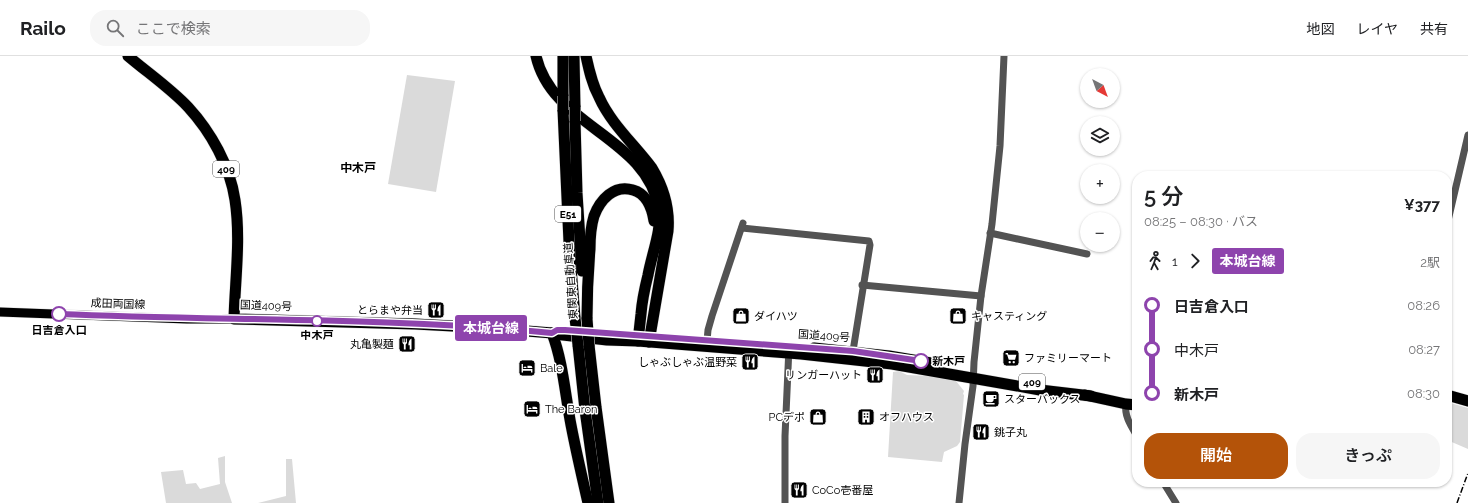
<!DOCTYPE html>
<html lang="ja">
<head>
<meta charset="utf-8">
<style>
  body { margin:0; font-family:Raleway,"Noto Sans JP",sans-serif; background:#f6f6f6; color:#202124; height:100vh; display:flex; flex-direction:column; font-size:15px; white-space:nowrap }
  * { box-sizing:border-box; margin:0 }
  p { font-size:13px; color:#757577 }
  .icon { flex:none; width:22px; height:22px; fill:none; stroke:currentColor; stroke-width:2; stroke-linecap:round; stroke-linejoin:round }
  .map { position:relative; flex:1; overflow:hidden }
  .details { position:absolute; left:1132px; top:115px; width:320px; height:316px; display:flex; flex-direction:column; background:#fff; border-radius:16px; box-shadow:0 1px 3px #0004 }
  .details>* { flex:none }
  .badge { padding:0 8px; border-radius:3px; font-size:14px; line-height:26px }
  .needle { width:26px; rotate:139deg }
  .controls { position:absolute; left:1080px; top:12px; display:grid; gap:8px }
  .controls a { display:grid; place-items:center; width:40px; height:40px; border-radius:50%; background:#fff; box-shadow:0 1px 3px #0004; font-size:20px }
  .map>.badge { position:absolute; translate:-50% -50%; box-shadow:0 0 0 2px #fff }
  .legs { display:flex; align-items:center; gap:6px; height:44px; padding:0 12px; font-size:13px }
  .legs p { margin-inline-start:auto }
  .headline { display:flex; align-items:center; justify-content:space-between; height:68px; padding:0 12px }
  h1 { font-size:22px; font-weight:600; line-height:30px }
  .button { display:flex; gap:8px; margin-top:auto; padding:8px 12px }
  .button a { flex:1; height:46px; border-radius:16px; background:#b45309; color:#fff; font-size:16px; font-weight:600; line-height:46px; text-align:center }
  .button a+a { background:#f6f6f6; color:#202124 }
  ul { padding:0 12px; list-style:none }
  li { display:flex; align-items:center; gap:14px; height:44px; font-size:15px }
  li i { display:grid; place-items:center; width:6px; height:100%; margin:0 5px; background:currentColor }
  li i::after { content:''; width:10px; height:10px; margin:-5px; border:3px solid; border-radius:50%; background:#fff }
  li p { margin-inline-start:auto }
  li:first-child i { background:linear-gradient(#0000 50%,currentColor 0) }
  li:last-child i { background:linear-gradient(currentColor 50%,#0000 0) }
  header { display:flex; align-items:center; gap:24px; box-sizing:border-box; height:56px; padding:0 20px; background:#fff; border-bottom:1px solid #e0e0e0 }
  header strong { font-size:19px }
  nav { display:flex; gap:22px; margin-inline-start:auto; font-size:14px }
  .search { width:280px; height:36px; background:#f6f6f6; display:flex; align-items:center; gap:10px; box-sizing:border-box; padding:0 14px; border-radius:16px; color:#757577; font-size:15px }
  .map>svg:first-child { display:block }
</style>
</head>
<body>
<header>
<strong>Railo</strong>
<div class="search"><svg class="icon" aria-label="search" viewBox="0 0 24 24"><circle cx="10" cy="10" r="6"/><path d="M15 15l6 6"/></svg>ここで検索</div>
<nav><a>地図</a><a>レイヤ</a><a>共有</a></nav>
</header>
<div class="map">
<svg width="1468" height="447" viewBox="0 0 1468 447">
  <rect width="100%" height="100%" fill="#fff"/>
  <g fill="#dadada">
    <path d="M 407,19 L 455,25 L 436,136 L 388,128 Z"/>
    <path d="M 899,315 L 907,319 L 930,320 L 956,325 L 964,335 L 963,338 L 964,339 L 960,386 L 957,390 L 944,396 L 942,406 L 888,401 L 893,316 Z"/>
    <path d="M 1447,346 L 1468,352 L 1468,393 L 1447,384 Z"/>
    <path d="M 225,400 L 225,426 L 232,447 L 166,447 L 161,416 L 183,414 L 186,428 L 196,427 L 200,433 L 220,428 L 218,402 Z"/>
    <path d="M 286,403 L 292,403 L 296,447 L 258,447 L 286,440 Z"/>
  </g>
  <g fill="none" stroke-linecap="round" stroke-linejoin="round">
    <g stroke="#dbdbdb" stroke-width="10">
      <path id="major" d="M 0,256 L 187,263 L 234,263"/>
    </g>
    <g stroke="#dbdbdb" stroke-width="12">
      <g id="highway">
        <path d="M 128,0 C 148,17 170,32 188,51 C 211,76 230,110 235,144 C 241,183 235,224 234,263 L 415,268 L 490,272 L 552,277 L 563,279 L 607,284 L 638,285 L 801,298 L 892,308 L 1040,334 L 1091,340"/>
        <path d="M 536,0 C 552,71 647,80 659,153 C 662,174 652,197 648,219 C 645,231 642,245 641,258 C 640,267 639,276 638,285"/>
        <path d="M 563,0 L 563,40"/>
        <path d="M 574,0 L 575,51"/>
        <path d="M 586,0 C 589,14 592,28 599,41 C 611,68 635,89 652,112 C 664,132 670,152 668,175 L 649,286"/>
        <path d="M 563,54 L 569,186 L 575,262"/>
        <path d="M 575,65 L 577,137 L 582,215"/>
        <path d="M 587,263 C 587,240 588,217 590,193 C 590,182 591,170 594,160 C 600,144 614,128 633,134 C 647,138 652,152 654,165"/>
        <path d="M 552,277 C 563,306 565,338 571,369 C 576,395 582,421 588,447"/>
        <path d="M 578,289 L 585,354 L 598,447"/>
        <path d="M 589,289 L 596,351 L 609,447"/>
        <path d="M 814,292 L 889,300 L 937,308"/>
        <path d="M 1085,339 L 1126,348 L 1137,349"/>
        <path d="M 1447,339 L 1468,345"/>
      </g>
    </g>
    <g stroke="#535353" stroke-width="7">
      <path d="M 1447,169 L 1468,79"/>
      <path d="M 742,172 L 869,185 L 870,189 L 853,295"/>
      <path d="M 990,177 L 1087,198"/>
      <path d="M 862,229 L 981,240"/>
      <path d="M 707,285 L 708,274 L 712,260 L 743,167"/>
      <path d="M 1126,348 C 1124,360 1131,370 1137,380"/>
      <path d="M 1163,426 L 1176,447"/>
      <path d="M 785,447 L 785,380 L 789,291"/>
      <path d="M 959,447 L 965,388 L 973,330 L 974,306 L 981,240 L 992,168 L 1000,90 L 1004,0"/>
    </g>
    <use href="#major" stroke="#000" stroke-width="9"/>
    <use href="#highway" stroke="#000" stroke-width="11"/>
    <path stroke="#000" stroke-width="1.5" stroke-dasharray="6 2 1 2" stroke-linecap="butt" d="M 1457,447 L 1468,417"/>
    <g stroke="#dbdbdb" stroke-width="12" stroke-linecap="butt">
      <g id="highway-bridge">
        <path d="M 563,40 L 563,54"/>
        <path d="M 575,51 L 575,65"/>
        <path d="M 575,262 L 578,289"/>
        <path d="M 587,263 L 589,289"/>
      </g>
    </g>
    <use href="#highway-bridge" stroke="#000" stroke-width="11"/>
  </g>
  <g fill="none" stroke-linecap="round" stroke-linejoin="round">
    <g stroke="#fff" stroke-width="9">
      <path id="line-1" d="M 59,258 C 223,265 388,261 552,277 L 557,274 L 565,274 L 853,295 L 921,305"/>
    </g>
    <use href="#line-1" stroke="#8e44ad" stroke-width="6"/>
  </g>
  <defs>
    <g id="restaurant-square" transform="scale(0.9)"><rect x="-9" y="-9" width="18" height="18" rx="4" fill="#000" stroke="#fff"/><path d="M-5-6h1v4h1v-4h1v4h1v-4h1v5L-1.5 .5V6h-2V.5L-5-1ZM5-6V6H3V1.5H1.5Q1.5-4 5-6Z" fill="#fff"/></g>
    <g id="shop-square" transform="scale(0.9)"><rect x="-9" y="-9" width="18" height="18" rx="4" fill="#000" stroke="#fff"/><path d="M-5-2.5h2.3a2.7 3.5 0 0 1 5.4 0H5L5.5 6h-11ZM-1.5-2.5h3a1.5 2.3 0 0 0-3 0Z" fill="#fff"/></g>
    <g id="supermarket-square" transform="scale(0.9)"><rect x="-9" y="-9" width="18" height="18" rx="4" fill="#000" stroke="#fff"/><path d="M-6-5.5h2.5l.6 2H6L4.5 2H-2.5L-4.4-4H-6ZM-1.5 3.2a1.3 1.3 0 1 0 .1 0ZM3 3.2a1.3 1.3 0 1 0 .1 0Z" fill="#fff"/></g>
    <g id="hotel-square" transform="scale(0.9)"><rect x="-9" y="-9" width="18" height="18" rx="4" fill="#000" stroke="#fff"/><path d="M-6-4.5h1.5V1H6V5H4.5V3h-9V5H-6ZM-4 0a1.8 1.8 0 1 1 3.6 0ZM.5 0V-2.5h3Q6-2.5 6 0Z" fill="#fff"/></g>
    <g id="cafe-square" transform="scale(0.9)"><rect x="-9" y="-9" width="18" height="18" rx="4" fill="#000" stroke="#fff"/><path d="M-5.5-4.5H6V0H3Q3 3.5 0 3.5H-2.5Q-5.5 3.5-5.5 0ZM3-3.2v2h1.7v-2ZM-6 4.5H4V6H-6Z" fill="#fff"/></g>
    <g id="building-square" transform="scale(0.9)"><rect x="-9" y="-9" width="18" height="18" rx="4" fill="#000" stroke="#fff"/><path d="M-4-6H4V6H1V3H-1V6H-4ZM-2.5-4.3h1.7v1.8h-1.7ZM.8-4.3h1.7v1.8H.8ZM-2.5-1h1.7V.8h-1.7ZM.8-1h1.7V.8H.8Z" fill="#fff"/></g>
  </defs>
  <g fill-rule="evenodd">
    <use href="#restaurant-square" x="436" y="254"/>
    <use href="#shop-square" x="741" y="260"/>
    <use href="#shop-square" x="958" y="260"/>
    <use href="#restaurant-square" x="407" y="288"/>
    <use href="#supermarket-square" x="1011" y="302"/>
    <use href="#restaurant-square" x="750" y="306"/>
    <use href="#hotel-square" x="527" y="312"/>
    <use href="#restaurant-square" x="875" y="319"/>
    <use href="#cafe-square" x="991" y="343"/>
    <use href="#hotel-square" x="532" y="353"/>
    <use href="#shop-square" x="818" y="361"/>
    <use href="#building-square" x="866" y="361"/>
    <use href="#restaurant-square" x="981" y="376"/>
    <use href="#restaurant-square" x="799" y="434"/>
  </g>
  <g fill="#fff" stroke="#8e44ad" stroke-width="2">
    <circle cx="59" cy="258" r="7"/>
    <circle cx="317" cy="265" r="5"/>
    <circle cx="921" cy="305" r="7"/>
  </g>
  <g text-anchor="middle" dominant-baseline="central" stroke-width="3" stroke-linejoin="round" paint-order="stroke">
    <g fill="#fff" stroke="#4c4c4c" stroke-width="1">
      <rect x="213" y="105" width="26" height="16" rx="3"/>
      <rect x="555" y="150" width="26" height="16" rx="3"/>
      <rect x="1019" y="318" width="26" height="16" rx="3"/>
    </g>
    <g font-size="10" font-weight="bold" fill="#000">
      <text x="226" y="113">409</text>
      <text x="568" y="158">E51</text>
      <text x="1032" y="326">409</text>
    </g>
    <g font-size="11" fill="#000" stroke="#fff">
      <text transform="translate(571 225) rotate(-94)">東関東自動車道</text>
      <text transform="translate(118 248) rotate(2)">成田両国線</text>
      <text transform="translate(266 250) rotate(2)">国道409号</text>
      <text transform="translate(824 280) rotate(4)">国道409号</text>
    </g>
    <g font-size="11" fill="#000" stroke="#fff" text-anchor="start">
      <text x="423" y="254" text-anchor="end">とらまや弁当</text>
      <text x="754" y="260">ダイハツ</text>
      <text x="971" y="260">キャスティング</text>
      <text x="394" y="288" text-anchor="end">丸亀製麺</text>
      <text x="1024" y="302">ファミリーマート</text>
      <text x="737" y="306" text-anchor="end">しゃぶしゃぶ温野菜</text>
      <text x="540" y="312">Bale</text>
      <text x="862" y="319" text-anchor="end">リンガーハット</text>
      <text x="1004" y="343">スターバックス</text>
      <text x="545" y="353">The Baron</text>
      <text x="805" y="361" text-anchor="end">PCデポ</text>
      <text x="879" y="361">オフハウス</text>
      <text x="994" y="376">銚子丸</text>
      <text x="812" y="434">CoCo壱番屋</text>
    </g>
    <g font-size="11" font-weight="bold" fill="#000" stroke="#fff">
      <text x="59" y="274">日吉倉入口</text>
      <text x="317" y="279">中木戸</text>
      <text x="932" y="305" text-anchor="start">新木戸</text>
    </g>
    <g font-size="12" font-weight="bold" fill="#000" stroke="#fff">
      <text x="358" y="112">中木戸</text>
    </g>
  </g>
</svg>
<div class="controls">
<a><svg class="needle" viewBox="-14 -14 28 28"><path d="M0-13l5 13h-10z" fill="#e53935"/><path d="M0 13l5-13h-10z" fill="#757577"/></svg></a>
<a><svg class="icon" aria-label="layers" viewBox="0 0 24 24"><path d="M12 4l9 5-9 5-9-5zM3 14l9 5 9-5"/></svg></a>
<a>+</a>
<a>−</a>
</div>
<b class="badge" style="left:491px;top:272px;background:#8e44ad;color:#fff">本城台線</b>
<section class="details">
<div class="headline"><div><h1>5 分</h1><p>08:25 – 08:30 · バス</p></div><b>¥377</b></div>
<div class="legs"><svg class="icon" aria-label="walk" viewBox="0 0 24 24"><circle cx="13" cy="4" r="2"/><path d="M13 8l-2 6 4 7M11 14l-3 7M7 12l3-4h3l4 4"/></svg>1<svg class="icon" aria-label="forward" viewBox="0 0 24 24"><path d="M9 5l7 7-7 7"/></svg><b class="badge" style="background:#8e44ad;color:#fff">本城台線</b><p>2駅</p></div>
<ul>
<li><i style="color:#8e44ad"></i><b>日吉倉入口</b><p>08:26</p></li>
<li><i style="color:#8e44ad"></i><span>中木戸</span><p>08:27</p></li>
<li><i style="color:#8e44ad"></i><b>新木戸</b><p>08:30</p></li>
</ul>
<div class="button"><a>開始</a><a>きっぷ</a></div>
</section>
</div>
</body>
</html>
